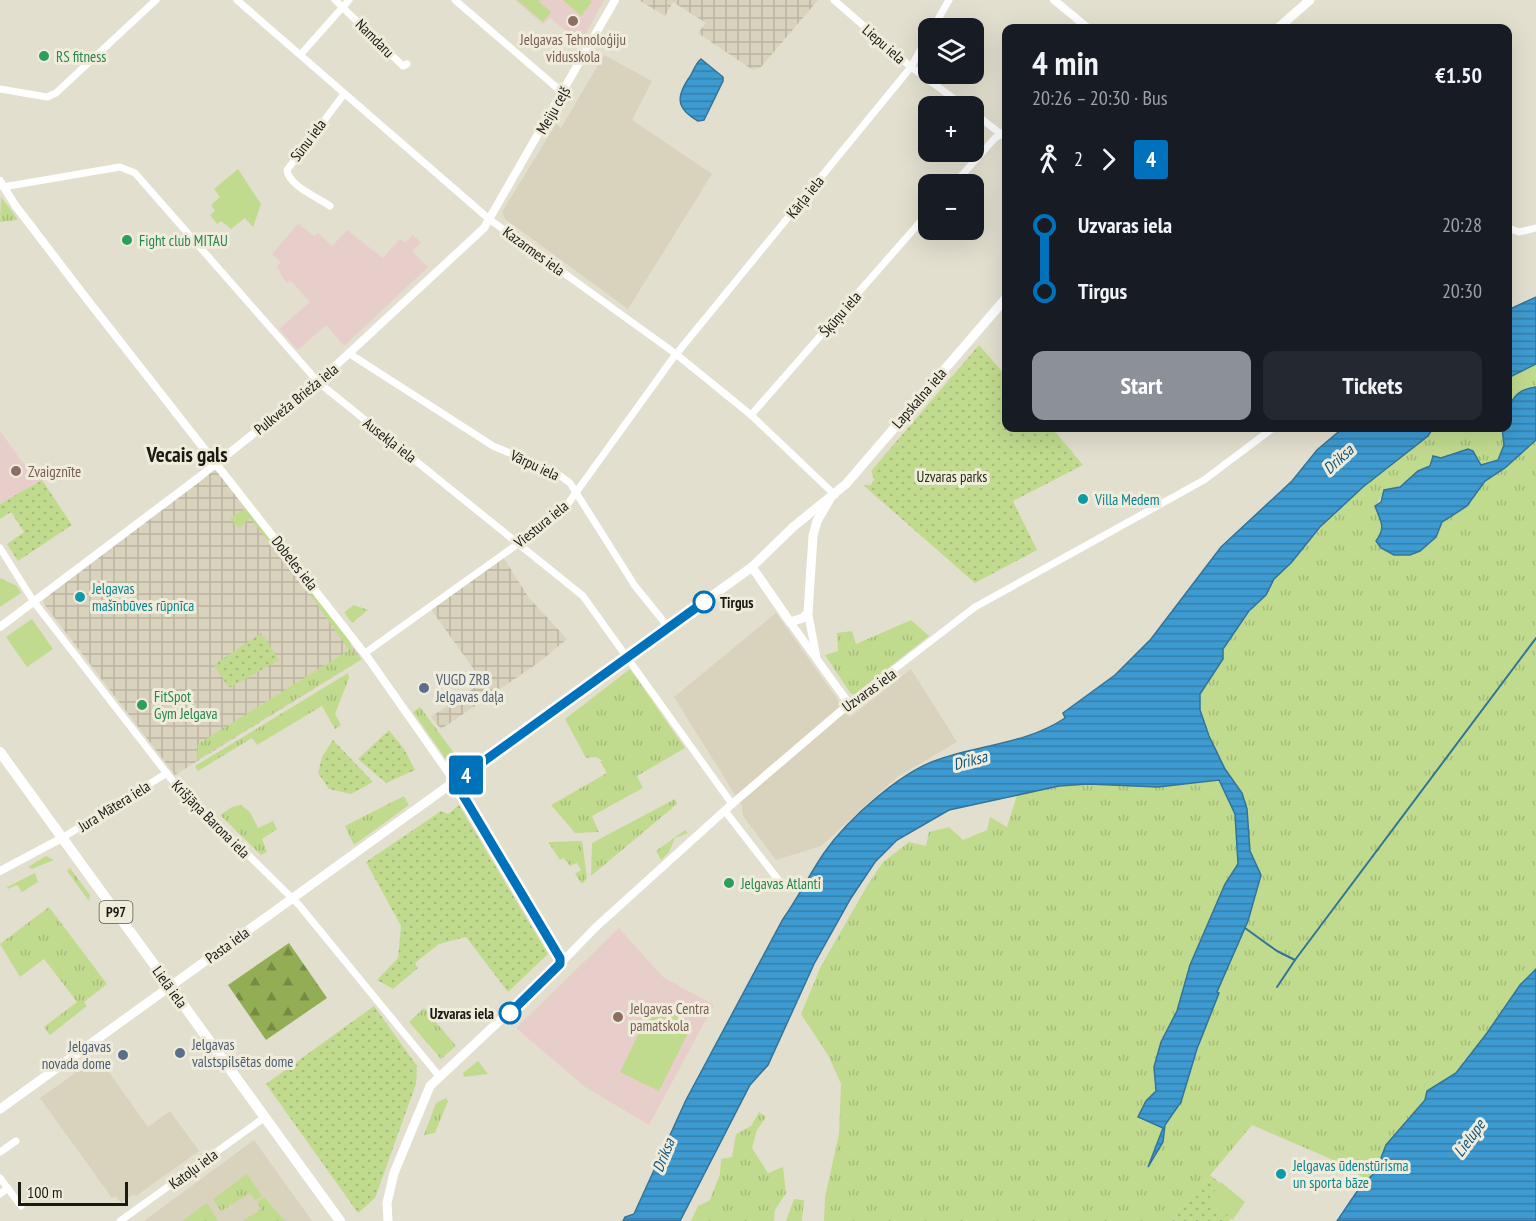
<!DOCTYPE html>
<html lang="en">
<head>
<meta charset="utf-8">
<style>
  body { margin:0; font-family:"PT Sans Narrow",sans-serif; background:#242831; color:#f1f3f6; height:100vh; display:flex; flex-direction:column; font-size:22px; white-space:nowrap }
  * { box-sizing:border-box; margin:0 }
  p { font-size:20px; color:#9ea1a6 }
  .icon { flex:none; width:33px; height:33px; fill:none; stroke:currentColor; stroke-width:2; stroke-linecap:round; stroke-linejoin:round }
  .map { position:relative; flex:1; overflow:hidden }
  .drawer { position:absolute; left:1002px; top:24px; width:510px; height:408px; display:flex; flex-direction:column; background:#171b24; border-radius:12px; box-shadow:0 6px 24px #0002 }
  .drawer>* { flex:none }
  .badge { padding:0 12px; border-radius:4px; font-size:21px; line-height:39px }
  .fabs { position:absolute; left:918px; top:18px; display:grid; gap:12px }
  .fabs a { display:grid; place-items:center; width:66px; height:66px; border-radius:12px; background:#171b24; box-shadow:0 6px 24px #0002; font-size:30px }
  .scale { position:absolute; left:18px; bottom:15px; width:110px; box-sizing:border-box; padding-left:6px; border:3px solid #1a1913; border-top:0; font-size:16px; line-height:21px; white-space:nowrap; color:#1a1913; -webkit-text-stroke:4px #f0ecdc; paint-order:stroke }
  .map>.badge { position:absolute; translate:-50% -50%; box-shadow:0 0 0 3px #fff }
  .legs { display:flex; align-items:center; gap:9px; height:66px; padding:0 30px; font-size:20px }
  .legs p { margin-inline-start:auto }
  .head { display:flex; align-items:center; justify-content:space-between; height:102px; padding:0 30px }
  h1 { font-size:33px; font-weight:800; line-height:45px }
  .button { display:flex; gap:12px; margin-top:auto; padding:12px 30px }
  .button a { flex:1; height:69px; border-radius:12px; background:#8c9099; color:#fff; font-size:24px; font-weight:800; line-height:69px; text-align:center }
  .button a+a { background:#242831; color:#f1f3f6 }
  ul { padding:0 30px; list-style:none }
  li { display:flex; align-items:center; gap:21px; height:66px; font-size:22px }
  li i { display:grid; place-items:center; width:9px; height:100%; margin:0 8px; background:currentColor }
  li i::after { content:''; width:15px; height:15px; margin:-8px; border:4px solid; border-radius:50%; background:#171b24 }
  li p { margin-inline-start:auto }
  li:first-child i { background:linear-gradient(#0000 50%,currentColor 0) }
  li:last-child i { background:linear-gradient(currentColor 50%,#0000 0) }
  .map>svg:first-child { display:block }
</style>
</head>
<body>
<div class="map">
<svg width="1536" height="1221" viewBox="0 0 1536 1221">
  <defs>
    <pattern id="industrial-grid" width="8" height="8" patternUnits="userSpaceOnUse" patternTransform="scale(1.5)"><rect width="8" height="8" fill="#d9d2bc"/><path d="M0 4h8M4 0v8" fill="none" stroke="#bab4a1"/></pattern>
    <pattern id="grass-tufts" width="24" height="20" patternUnits="userSpaceOnUse" patternTransform="scale(1.5)"><rect width="24" height="20" fill="#c1db8e"/><path d="M3 7l-1-3M5 7V3M7 7l1-3M15 17l-1-3M17 17v-4M19 17l1-3" fill="none" stroke="#a5bb7a"/></pattern>
    <pattern id="forest-firs" width="22" height="20" patternUnits="userSpaceOnUse" patternTransform="scale(1.5)"><rect width="22" height="20" fill="#92ad54"/><path d="M5 1l3.5 6h-7zM16 11l3.5 6h-7z" fill="#768c44"/></pattern>
    <pattern id="park-dots" width="8" height="8" patternUnits="userSpaceOnUse" patternTransform="scale(1.5)"><rect width="8" height="8" fill="#c1db8e"/><path d="M2 2h.1M6 6h.1" fill="none" stroke="#a5bb7a" stroke-width="1.8" stroke-linecap="round"/></pattern>
    <pattern id="water-rules" width="6" height="5" patternUnits="userSpaceOnUse" patternTransform="scale(1.5)"><rect width="6" height="5" fill="#3e9bd2"/><path d="M0 2.5h6" fill="none" stroke="#337ea9"/></pattern>
  </defs>
  <rect width="100%" height="100%" fill="#e3dfcf"/>
  <g fill="#d9d2bc">
    <path d="M 604,55 L 652,81 L 632,120 L 712,174 L 628,309 L 505,219 L 502,212 L 556,124 L 561,128 Z"/>
    <path d="M 776,613 L 850,717 L 911,669 L 957,742 L 897,777 L 821,846 L 776,860 L 743,816 L 742,806 L 674,697 Z"/>
    <path d="M 98,1057 L 148,1127 L 170,1111 L 199,1151 L 136,1196 L 134,1194 L 121,1203 L 116,1196 L 112,1198 L 40,1098 Z"/>
    <path d="M 254,1140 L 312,1221 L 144,1221 Z"/>
  </g>
  <g fill="url(#industrial-grid)">
    <path d="M 639,0 L 818,0 L 760,68 L 753,70 L 698,33 L 706,23 L 673,2 L 665,16 Z"/>
    <path d="M 213,470 L 218,472 L 362,659 L 175,775 L 44,604 L 43,598 Z"/>
    <path d="M 503,557 L 529,598 L 567,639 L 538,663 L 441,729 L 431,717 L 483,682 L 430,608 Z"/>
  </g>
  <g fill="#e8ceca">
    <path d="M 515,0 L 604,0 L 581,43 L 550,18 L 543,24 Z"/>
    <path d="M 298,224 L 314,236 L 318,233 L 332,246 L 347,230 L 383,258 L 400,239 L 405,243 L 413,235 L 421,243 L 412,251 L 428,267 L 344,346 L 326,325 L 298,350 L 279,329 L 310,302 L 291,281 L 287,283 L 280,274 L 281,272 L 277,267 L 281,262 L 272,254 Z"/>
    <path d="M 0,431 L 22,462 L 42,480 L 0,504 Z"/>
    <path d="M 619,928 L 663,977 L 714,1005 L 649,1125 L 585,1087 L 516,1028 Z"/>
  </g>
  <g fill="url(#grass-tufts)">
    <path d="M 1,197 L 17,218 L 17,220 L 0,222 Z"/>
    <path d="M 1536,364 L 1536,387 L 1517,393 L 1508,407 L 1508,378 Z"/>
    <path d="M 1433,428 L 1502,428 L 1504,445 L 1498,460 L 1484,466 L 1479,464 L 1471,450 L 1441,458 L 1431,457 L 1431,466 C 1418,471 1413,478 1402,485 C 1398,488 1392,487 1388,489 C 1382,492 1377,504 1375,509 C 1388,532 1381,522 1377,544 L 1405,556 L 1420,551 L 1435,537 L 1442,522 L 1467,506 L 1485,481 L 1505,468 L 1536,440 L 1536,969 L 1520,985 L 1487,1033 L 1456,1073 L 1427,1091 L 1425,1100 L 1386,1145 L 1376,1171 L 1367,1180 L 1340,1163 L 1252,1125 L 1172,1221 L 824,1221 L 825,1197 L 839,1134 L 841,1084 L 828,1055 L 801,1014 L 821,966 L 867,886 L 883,862 L 909,842 L 926,846 L 929,832 L 949,827 L 963,840 L 987,830 L 990,817 L 1007,827 L 1017,795 L 1059,786 L 1088,784 L 1158,787 L 1219,780 L 1235,814 L 1238,864 L 1225,884 L 1190,965 L 1177,1012 L 1161,1042 L 1154,1067 L 1155,1093 L 1163,1128 L 1151,1163 L 1153,1161 L 1163,1142 L 1165,1125 L 1181,1102 L 1217,992 L 1248,921 L 1261,875 L 1250,851 L 1247,809 L 1242,793 L 1225,769 L 1209,736 L 1200,710 L 1200,694 L 1222,662 L 1223,649 L 1274,579 L 1344,503 L 1430,433 Z"/>
    <path d="M 246,508 L 350,641 L 352,651 L 362,659 L 197,760 L 198,744 L 349,650 L 307,590 L 250,518 L 239,528 L 230,518 Z"/>
    <path d="M 0,578 L 17,586 L 21,593 L 0,607 Z"/>
    <path d="M 354,605 L 368,610 L 352,623 L 344,612 Z"/>
    <path d="M 911,620 L 929,636 L 855,694 L 851,694 L 825,655 L 838,651 L 837,633 L 852,631 L 856,644 Z"/>
    <path d="M 630,669 L 685,748 L 637,776 L 643,788 L 592,816 L 599,832 L 575,833 L 551,805 L 607,773 L 600,761 L 603,761 L 596,757 L 586,758 L 565,719 Z"/>
    <path d="M 348,673 L 349,678 L 335,714 L 341,725 L 335,729 L 322,706 L 257,745 L 252,738 L 198,771 L 195,766 Z"/>
    <path d="M 420,707 L 460,761 L 452,768 L 413,712 Z"/>
    <path d="M 404,796 L 409,805 L 354,845 L 345,826 Z"/>
    <path d="M 675,799 L 677,804 L 591,876 L 592,843 Z"/>
    <path d="M 241,805 L 250,812 L 258,828 L 273,821 L 277,829 L 262,839 L 267,852 L 261,855 L 220,815 L 232,807 Z"/>
    <path d="M 685,830 L 688,833 L 675,838 L 669,852 L 661,860 L 656,851 Z"/>
    <path d="M 582,841 L 587,878 L 582,884 L 575,874 L 581,870 L 577,863 L 570,866 L 564,858 L 560,860 L 548,842 Z"/>
    <path d="M 46,856 L 54,860 L 32,869 L 28,867 Z"/>
    <path d="M 70,868 L 90,895 L 89,901 L 67,871 Z"/>
    <path d="M 35,873 L 38,882 L 22,892 L 17,885 L 8,889 L 7,887 Z"/>
    <path d="M 49,907 L 107,984 L 84,1002 L 87,1006 L 50,1035 L 44,1027 L 77,1002 L 44,959 L 20,977 L 0,944 Z"/>
    <path d="M 424,1008 L 456,1046 L 441,1059 L 409,1022 Z"/>
    <path d="M 478,1061 L 488,1074 L 464,1077 L 463,1073 Z"/>
    <path d="M 446,1098 L 448,1101 L 435,1133 L 424,1135 L 436,1103 Z"/>
    <path d="M 759,1112 L 766,1117 L 757,1130 L 752,1148 L 768,1173 L 783,1167 L 786,1193 L 775,1210 L 774,1221 L 691,1221 L 698,1206 L 710,1200 L 720,1174 L 721,1159 L 732,1157 L 736,1134 L 751,1126 Z"/>
    <path d="M 247,1174 L 262,1196 L 255,1200 L 250,1193 L 221,1211 L 213,1199 Z"/>
    <path d="M 264,1197 L 285,1221 L 243,1221 L 261,1209 L 257,1202 Z"/>
    <path d="M 794,1199 L 804,1200 L 802,1221 L 786,1221 Z"/>
    <path d="M 207,1203 L 218,1221 L 182,1221 Z"/>
  </g>
  <path fill="url(#forest-firs)" d="M 289,943 L 327,998 L 266,1040 L 228,985 Z"/>
  <g fill="url(#park-dots)">
    <path d="M 979,345 L 1006,376 L 1006,428 L 1052,428 L 1083,465 L 1013,501 L 1037,550 L 975,583 L 863,485 L 871,485 L 874,479 L 871,471 Z"/>
    <path d="M 42,480 L 72,525 L 18,561 L 7,544 L 24,532 L 11,512 L 0,519 L 0,504 Z"/>
    <path d="M 261,633 L 279,660 L 229,688 L 214,665 Z"/>
    <path d="M 389,730 L 404,749 L 415,770 L 386,783 L 358,759 Z"/>
    <path d="M 333,740 L 373,782 L 351,794 L 329,789 L 318,773 L 322,757 Z"/>
    <path d="M 459,805 L 548,954 L 508,992 L 466,937 L 439,944 L 415,963 L 418,968 L 393,989 L 377,980 L 398,958 L 401,926 L 366,862 L 441,811 L 448,814 Z"/>
    <path d="M 374,1006 L 417,1066 L 416,1084 L 375,1198 L 358,1213 L 266,1084 Z"/>
    <path d="M 1210,1175 L 1244,1203 L 1229,1221 L 1172,1221 Z"/>
  </g>
  <g fill="#c1db8e">
    <path d="M 517,0 L 542,0 L 538,1 L 551,12 L 543,22 Z"/>
    <path d="M 563,0 L 590,0 L 592,2 L 581,16 Z"/>
    <path d="M 238,169 L 261,204 L 253,227 L 245,218 L 231,229 L 221,221 L 217,224 L 210,215 L 215,211 L 211,205 L 220,197 L 214,189 Z"/>
    <path d="M 32,619 L 53,649 L 27,667 L 6,637 Z"/>
    <path d="M 653,1004 L 693,1023 L 659,1091 L 620,1072 Z"/>
    <path d="M 1221,1182 L 1245,1202 L 1233,1220 L 1208,1200 Z"/>
  </g>
  <g fill="url(#water-rules)" stroke="#337499" stroke-width="1.5">
    <path d="M 701,59 L 723,77 L 723,81 L 704,120 L 698,121 C 675,108 676,96 691,75 C 694,69 696,63 701,59 Z"/>
    <path d="M 1536,297 L 1536,364 L 1508,378 L 1508,310 Z"/>
    <path d="M 1536,387 L 1536,440 L 1505,468 L 1485,481 L 1467,506 L 1442,522 L 1436,537 L 1420,551 L 1410,555 L 1394,555 L 1381,548 L 1376,541 C 1387,526 1380,521 1375,506 L 1381,502 L 1384,490 L 1400,487 L 1418,471 L 1430,466 L 1433,456 L 1441,458 L 1468,449 L 1473,451 L 1481,465 L 1498,460 L 1504,445 L 1502,428 L 1508,428 C 1508,405 1511,390 1536,387 Z"/>
    <path d="M 1343,428 L 1433,428 L 1428,436 L 1363,487 L 1320,527 L 1291,563 L 1274,579 L 1266,595 L 1249,611 L 1223,649 L 1223,659 L 1200,694 L 1200,710 L 1209,736 L 1225,769 L 1242,793 L 1247,809 L 1250,851 L 1261,875 L 1248,921 L 1217,992 L 1219,993 L 1197,1049 L 1181,1102 L 1165,1125 L 1163,1142 L 1148,1167 L 1163,1128 L 1138,1117 L 1146,1101 L 1156,1091 L 1154,1067 L 1161,1042 L 1177,1011 L 1190,965 L 1225,884 L 1238,864 L 1235,814 L 1219,780 L 1158,787 L 1088,784 L 1059,786 L 949,810 L 897,840 L 875,862 L 851,898 L 814,964 L 768,1065 L 750,1085 L 680,1221 L 623,1221 L 625,1217 L 634,1214 L 686,1100 L 783,919 C 798,898 809,875 824,853 C 847,820 901,771 940,759 C 981,745 1028,743 1065,718 L 1063,713 L 1115,675 L 1151,639 L 1221,547 L 1292,481 L 1317,450 Z"/>
    <path d="M 1536,969 L 1536,1221 L 1337,1221 L 1358,1190 L 1376,1171 L 1386,1145 L 1425,1100 L 1427,1091 L 1456,1073 L 1487,1033 L 1520,985 Z"/>
  </g>
  <g fill="none" stroke-linecap="round" stroke-linejoin="round">
    <g stroke="#337499" stroke-width="2">
      <path d="M 1245,928 L 1277,951 L 1295,960 L 1536,638"/>
      <path d="M 1277,987 L 1295,960"/>
    </g>
    <g stroke="#fff" stroke-width="7">
      <path d="M 237,0 L 489,219 L 676,354 L 751,415 L 835,495"/>
      <path d="M 335,0 L 403,66 L 407,64"/>
      <path d="M 455,0 L 563,93"/>
      <path d="M 834,0 L 911,67 L 964,106"/>
      <path d="M 933,28 L 949,0"/>
      <path d="M 301,54 L 349,0"/>
      <path d="M 0,89 L 47,97 L 56,93 L 156,0"/>
      <path d="M 974,113 L 1006,138"/>
      <path d="M 954,184 L 995,138 L 1006,131"/>
      <path d="M 3,187 L 120,167 L 135,173 L 318,382 L 583,596 L 732,804"/>
      <path d="M 330,206 C 317,197 289,186 287,170 L 344,94"/>
      <path d="M 1508,228 L 1519,232 L 1536,228"/>
      <path d="M 350,354 L 493,446 L 555,472 L 570,483 L 635,586 L 669,628"/>
      <path d="M 751,415 L 928,213"/>
      <path d="M 0,548 L 34,602 L 172,780 L 299,905 L 439,1076"/>
      <path d="M 365,653 L 550,521 L 567,505 L 673,358 L 911,67 L 928,36"/>
      <path d="M 849,704 L 975,607 L 1204,480 L 1273,428"/>
      <path d="M 725,811 L 783,886"/>
      <path d="M 62,838 L 167,773"/>
      <path d="M 0,1152 L 16,1141"/>
      <path d="M 0,1178 L 21,1206"/>
      <path d="M 0,1194 L 8,1188"/>
      <path d="M 120,1221 L 265,1117"/>
    </g>
    <g stroke="#fff" stroke-width="8">
      <path d="M 1054,0 L 1088,28"/>
      <path d="M 0,181 L 15,205 L 86,298 L 368,658 L 455,782"/>
      <path d="M 808,613 L 816,655"/>
      <path d="M 0,627 L 198,478 L 318,382 L 484,228 L 615,0"/>
      <path d="M 0,871 L 62,838"/>
      <path d="M 560,964 L 596,927 L 732,804 L 849,704 L 790,622"/>
    </g>
    <g stroke="#fff" stroke-width="9">
      <path d="M 1278,28 L 1310,0"/>
      <path d="M 752,567 L 790,622 L 803,618 L 808,613 L 813,536 L 817,521 L 831,497"/>
      <path d="M 0,1109 L 752,567 L 793,527 L 846,484 L 1006,298"/>
      <path d="M 388,1221 L 387,1203 L 394,1173 L 430,1086 L 560,964 L 556,948 L 455,782"/>
    </g>
    <path stroke="#fff" stroke-width="10" d="M 0,752 L 340,1221"/>
  </g>
  <g fill="none" stroke-linecap="round" stroke-linejoin="round">
    <g stroke="#fff" stroke-width="14">
      <path id="line-1" d="M 510,1013 L 560,964 L 560,958 L 455,782 L 704,602"/>
    </g>
    <use href="#line-1" stroke="#0072bc" stroke-width="9"/>
  </g>
  <g fill="#8d6e63" stroke="#f0ecdc" stroke-width="2">
    <circle cx="573" cy="21" r="6"/>
    <circle cx="16" cy="471" r="6"/>
    <circle cx="618" cy="1017" r="6"/>
  </g>
  <g fill="#2e9e5b" stroke="#f0ecdc" stroke-width="2">
    <circle cx="44" cy="56" r="6"/>
    <circle cx="127" cy="240" r="6"/>
    <circle cx="142" cy="705" r="6"/>
    <circle cx="729" cy="883" r="6"/>
  </g>
  <g fill="#0f9aa8" stroke="#f0ecdc" stroke-width="2">
    <circle cx="1083" cy="499" r="6"/>
    <circle cx="80" cy="597" r="6"/>
    <circle cx="1281" cy="1174" r="6"/>
  </g>
  <g fill="#fff" stroke="#0072bc" stroke-width="3">
    <circle cx="704" cy="602" r="10"/>
    <circle cx="510" cy="1013" r="10"/>
  </g>
  <g fill="#5c6f8a" stroke="#f0ecdc" stroke-width="2">
    <circle cx="424" cy="688" r="6"/>
    <circle cx="180" cy="1053" r="6"/>
    <circle cx="123" cy="1055" r="6"/>
  </g>
  <g text-anchor="middle" dominant-baseline="central" stroke-width="6" stroke-linejoin="round" paint-order="stroke">
    <rect fill="#f0ecdc" stroke="#5a584f" stroke-width="1.5" x="99.5" y="901" width="33" height="22" rx="4.5"/>
    <g font-size="14" font-weight="bold" fill="#1a1913">
      <text x="116" y="912">P97</text>
    </g>
    <g font-size="15" fill="#1a1913" stroke="#f0ecdc">
      <text transform="translate(375 38) rotate(45)">Namdaru</text>
      <text transform="translate(884 44) rotate(41)">Liepu iela</text>
      <text transform="translate(553 110) rotate(-60)">Meiju ceļš</text>
      <text transform="translate(308 140) rotate(-53)">Sūnu iela</text>
      <text transform="translate(805 197) rotate(-51)">Kārļa iela</text>
      <text transform="translate(534 251) rotate(36)">Kazarmes iela</text>
      <text transform="translate(840 314) rotate(-49)">Šķūņu iela</text>
      <text transform="translate(919 398) rotate(-49)">Lapskalna iela</text>
      <text transform="translate(296 399) rotate(-39)">Pulkveža Brieža iela</text>
      <text transform="translate(390 440) rotate(38)">Ausekļa iela</text>
      <text transform="translate(535 465) rotate(25)">Vārpu iela</text>
      <text transform="translate(541 524) rotate(-39)">Viestura iela</text>
      <text transform="translate(295 563) rotate(52)">Dobeles iela</text>
      <text transform="translate(869 690) rotate(-36)">Uzvaras iela</text>
      <text transform="translate(114 806) rotate(-32)">Jura Mātera iela</text>
      <text transform="translate(211 819) rotate(45)">Krišjāņa Barona iela</text>
      <text transform="translate(227 945) rotate(-36)">Pasta iela</text>
      <text transform="translate(170 987) rotate(54)">Lielā iela</text>
      <text transform="translate(193 1169) rotate(-36)">Katoļu iela</text>
    </g>
    <g font-size="15" fill="#785e54" stroke="#f0ecdc" text-anchor="start">
      <text x="573" y="39" text-anchor="middle">Jelgavas Tehnoloģiju<tspan x="573" dy="17">vidusskola</tspan></text>
      <text x="28" y="471">Zvaigznīte</text>
      <text x="630" y="1008">Jelgavas Centra<tspan x="630" dy="17">pamatskola</tspan></text>
    </g>
    <g font-size="15" fill="#27864d" stroke="#f0ecdc" text-anchor="start">
      <text x="56" y="56">RS fitness</text>
      <text x="139" y="240">Fight club MITAU</text>
      <text x="154" y="696">FitSpot<tspan x="154" dy="17">Gym Jelgava</tspan></text>
      <text x="741" y="883">Jelgavas Atlanti</text>
    </g>
    <g font-size="15" fill="#26300a" stroke="#f0ecdc">
      <text x="952" y="476">Uzvaras parks</text>
    </g>
    <g font-size="15" fill="#0d838f" stroke="#f0ecdc" text-anchor="start">
      <text x="1095" y="499">Villa Medem</text>
      <text x="92" y="588">Jelgavas<tspan x="92" dy="17">mašīnbūves rūpnīca</tspan></text>
      <text x="1293" y="1165">Jelgavas ūdenstūrisma<tspan x="1293" dy="17">un sporta bāze</tspan></text>
    </g>
    <g font-size="15" font-weight="bold" fill="#1a1913" stroke="#f0ecdc" text-anchor="start">
      <text x="720" y="602">Tirgus</text>
      <text x="494" y="1013" text-anchor="end">Uzvaras iela</text>
    </g>
    <g font-size="15" fill="#4e5e75" stroke="#f0ecdc" text-anchor="start">
      <text x="436" y="679">VUGD ZRB<tspan x="436" dy="17">Jelgavas daļa</tspan></text>
      <text x="192" y="1044">Jelgavas<tspan x="192" dy="17">valstspilsētas dome</tspan></text>
      <text x="111" y="1046" text-anchor="end">Jelgavas<tspan x="111" dy="17">novada dome</tspan></text>
    </g>
    <g font-size="16" font-style="italic" fill="#13587e" stroke="#f0ecdc">
      <text transform="translate(1338 459) rotate(-43)">Driksa</text>
      <text transform="translate(970 760) rotate(-15)">Driksa</text>
      <text transform="translate(1469 1138) rotate(-54)">Lielupe</text>
      <text transform="translate(663 1155) rotate(-68)">Driksa</text>
    </g>
    <g font-size="21" font-weight="bold" fill="#1a1913" stroke="#f0ecdc">
      <text x="187" y="454">Vecais gals</text>
    </g>
  </g>
</svg>
<div class="fabs">
<a><svg class="icon" aria-label="layers" viewBox="0 0 24 24"><path d="M12 4l9 5-9 5-9-5zM3 14l9 5 9-5"/></svg></a>
<a>+</a>
<a>−</a>
</div>
<div class="scale">100 m</div>
<b class="badge" style="left:466px;top:775px;background:#0072bc;color:#fff">4</b>
<section class="drawer">
<div class="head"><div><h1>4 min</h1><p>20:26 – 20:30 · Bus</p></div><b>€1.50</b></div>
<div class="legs"><svg class="icon" aria-label="walk" viewBox="0 0 24 24"><circle cx="13" cy="4" r="2"/><path d="M13 8l-2 6 4 7M11 14l-3 7M7 12l3-4h3l4 4"/></svg>2<svg class="icon" aria-label="forward" viewBox="0 0 24 24"><path d="M9 5l7 7-7 7"/></svg><b class="badge" style="background:#0072bc;color:#fff">4</b></div>
<ul>
<li><i style="color:#0072bc"></i><b>Uzvaras iela</b><p>20:28</p></li>
<li><i style="color:#0072bc"></i><b>Tirgus</b><p>20:30</p></li>
</ul>
<div class="button"><a>Start</a><a>Tickets</a></div>
</section>
</div>
</body>
</html>
